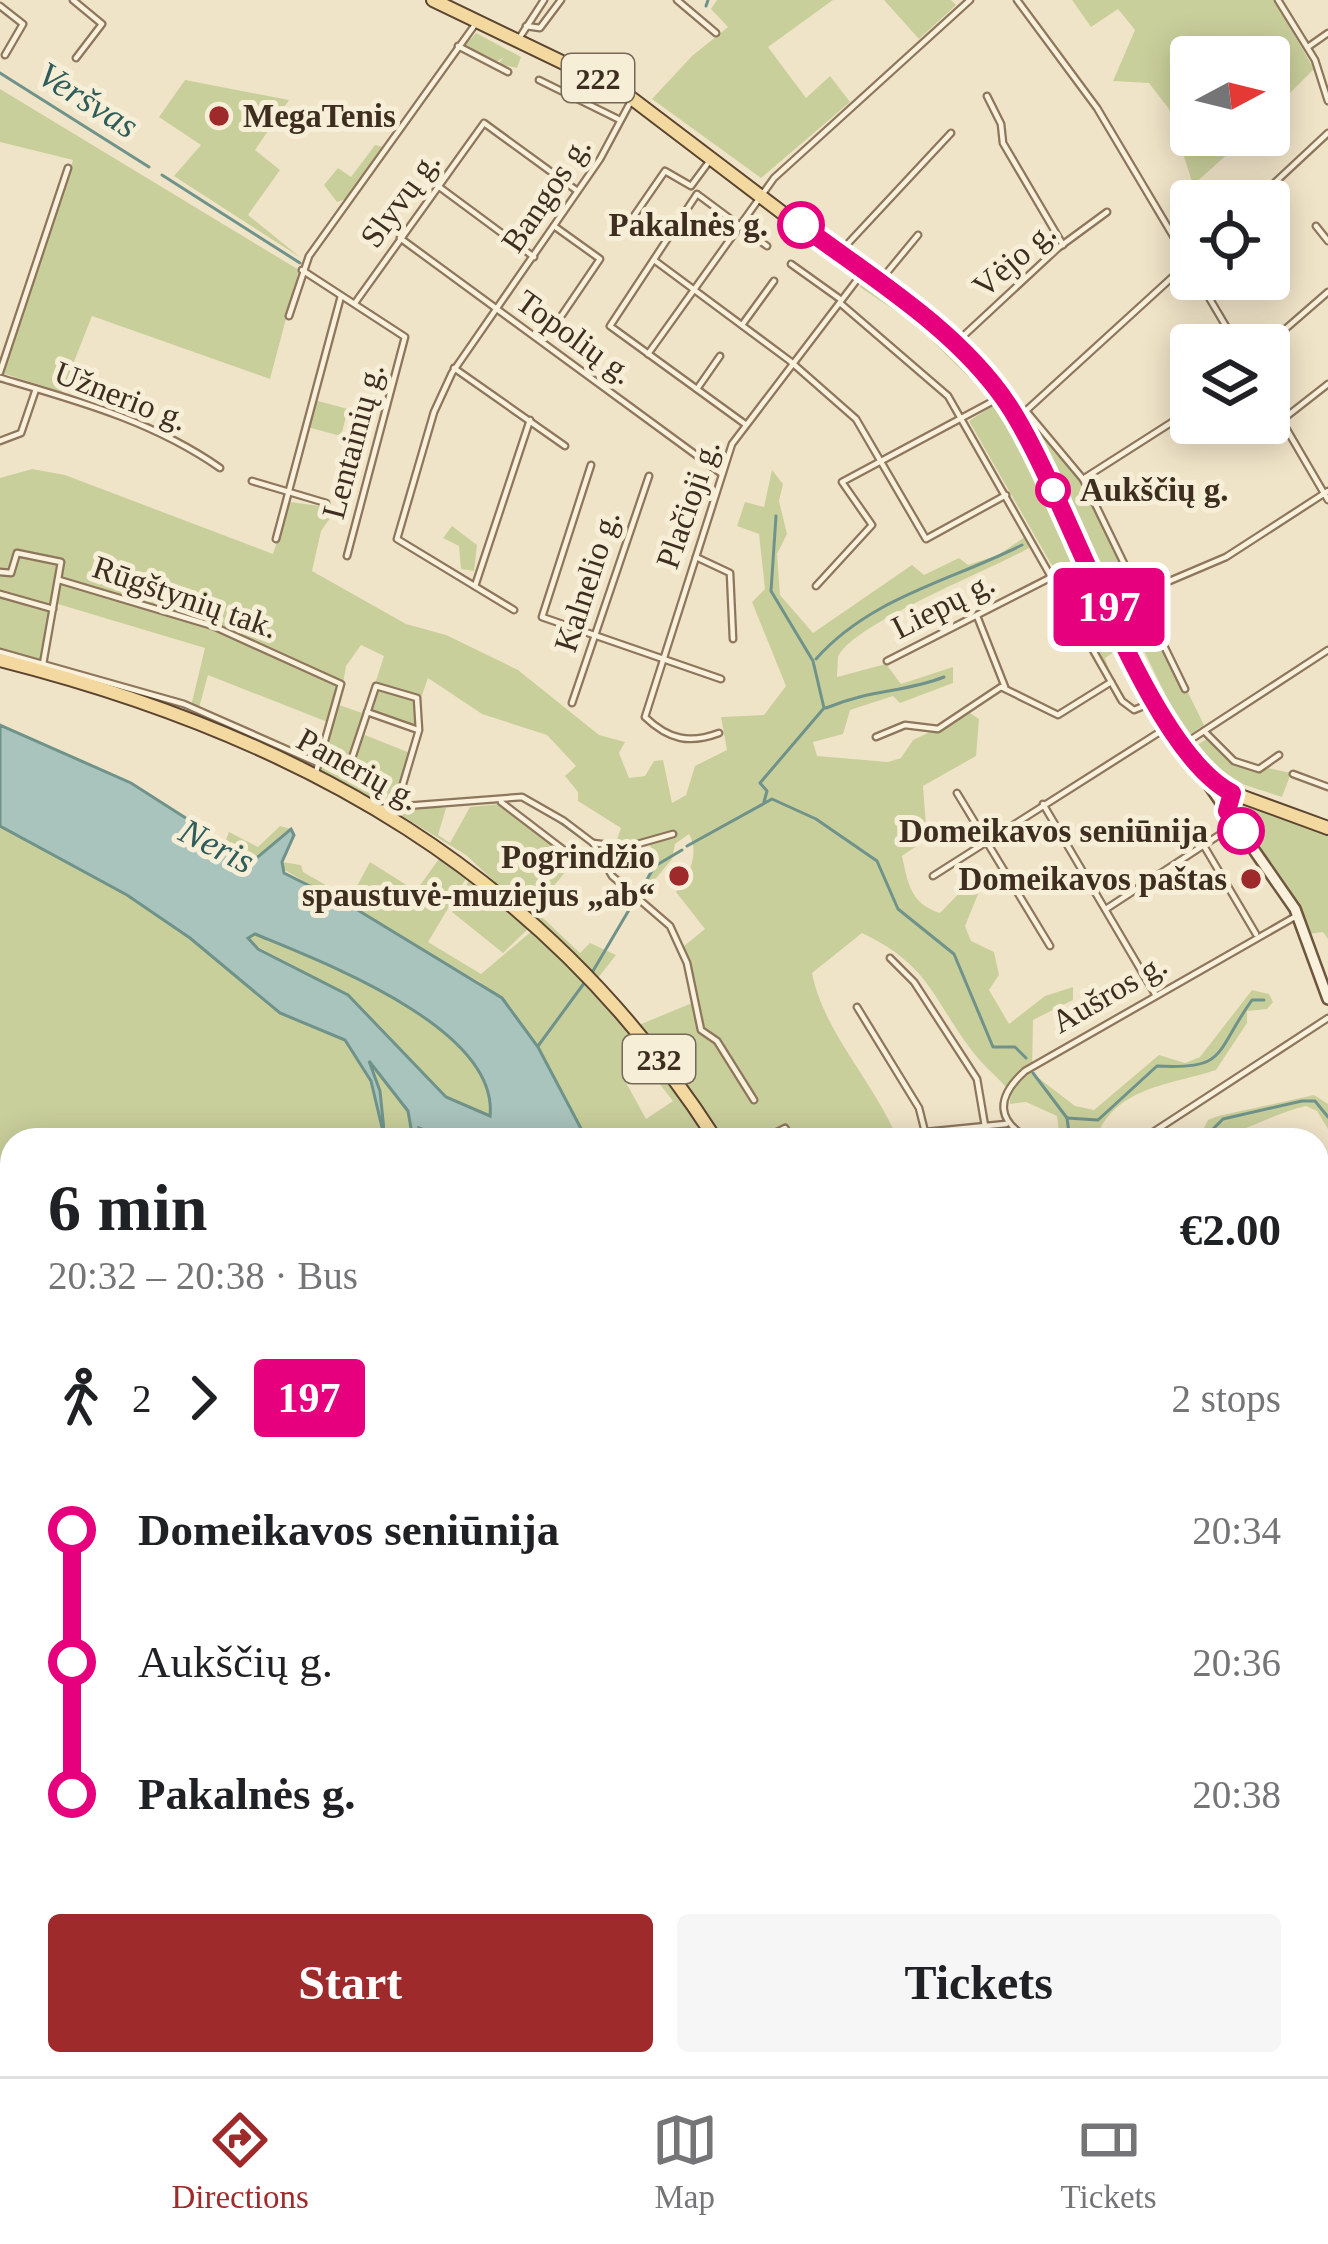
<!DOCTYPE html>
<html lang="en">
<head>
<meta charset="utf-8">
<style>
  body { margin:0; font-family:Georgia,serif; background:#f6f6f6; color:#202124; height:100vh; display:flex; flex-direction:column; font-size:45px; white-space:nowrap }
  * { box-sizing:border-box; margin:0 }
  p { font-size:39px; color:#757577 }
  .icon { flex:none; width:66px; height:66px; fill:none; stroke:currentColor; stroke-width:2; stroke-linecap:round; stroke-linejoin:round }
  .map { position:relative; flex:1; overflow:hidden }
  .drawer { position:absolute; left:0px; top:1128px; width:1329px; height:948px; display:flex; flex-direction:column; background:#fff; border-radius:36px 36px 0 0; box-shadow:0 6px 30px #0003 }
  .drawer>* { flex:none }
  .badge { padding:0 24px; border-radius:9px; font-size:42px; line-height:78px }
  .needle { width:78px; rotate:83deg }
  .tools { position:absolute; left:1170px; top:36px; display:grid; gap:24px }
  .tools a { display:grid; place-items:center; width:120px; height:120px; border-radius:12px; background:#fff; box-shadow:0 6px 30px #0003; font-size:60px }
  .map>.badge { position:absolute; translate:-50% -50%; box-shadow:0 0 0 6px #fff }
  .legs { display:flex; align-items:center; gap:18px; height:132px; padding:0 48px; font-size:39px }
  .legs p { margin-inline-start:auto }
  .summary { display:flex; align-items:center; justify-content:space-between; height:204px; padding:0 48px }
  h1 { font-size:66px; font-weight:700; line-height:90px }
  .primary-button { display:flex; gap:24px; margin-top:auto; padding:24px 48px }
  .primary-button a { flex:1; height:138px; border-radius:12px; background:#9e2a2b; color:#fff; font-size:48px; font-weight:700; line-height:138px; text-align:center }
  .primary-button a+a { background:#f6f6f6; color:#202124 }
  ul { padding:0 48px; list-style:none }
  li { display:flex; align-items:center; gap:42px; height:132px; font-size:45px }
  li i { display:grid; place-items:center; width:18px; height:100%; margin:0 15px; background:currentColor }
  li i::after { content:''; width:30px; height:30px; margin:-15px; border:9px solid; border-radius:50%; background:#fff }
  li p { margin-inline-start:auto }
  li:first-child i { background:linear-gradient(#0000 50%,currentColor 0) }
  li:last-child i { background:linear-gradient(currentColor 50%,#0000 0) }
  .tab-bar { display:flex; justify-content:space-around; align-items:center; height:168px; border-top:3px solid #e0e0e0; background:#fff; font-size:33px; color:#757577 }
  .tab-bar a { display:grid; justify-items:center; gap:6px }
  .tab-bar .on { color:#9e2a2b }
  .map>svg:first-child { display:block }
</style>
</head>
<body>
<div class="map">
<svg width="1328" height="2076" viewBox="0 0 1328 2076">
  <rect width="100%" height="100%" fill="#f0e4c8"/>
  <g fill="#c9cf9b" fill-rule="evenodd">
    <path d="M 717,0 L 833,0 L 768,47 L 806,98 L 830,76 L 850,102 L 761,178 L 652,99 L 692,56 L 728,27 L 711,9 Z"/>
    <path d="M 884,0 L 951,0 L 956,5 L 919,39 Z"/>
    <path d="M 1072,0 L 1274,0 L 1314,69 L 1269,114 L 1269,57 L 1191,57 L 1191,135 L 1249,135 L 1193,185 L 1169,109 L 1149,83 L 1113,81 L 1135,30 L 1118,9 L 1091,27 Z"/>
    <path d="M 476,33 L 521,57 L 517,68 L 498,64 L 504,57 L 495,63 L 464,46 Z"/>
    <path d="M 185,80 L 289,100 L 255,150 L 280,170 L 248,215 L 301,258 L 174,176 L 201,145 L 159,117 Z"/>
    <path d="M 0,89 L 299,270 L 270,379 L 92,316 L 62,392 L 2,373 L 73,160 L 0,142 Z"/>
    <path d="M 375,145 L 383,147 L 346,199 L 337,202 L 324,185 L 338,168 L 351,177 Z"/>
    <path d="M 863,279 L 961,355 L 990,398 L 915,324 L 860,287 Z"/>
    <path d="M 314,400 L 348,409 L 341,436 L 307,427 Z"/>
    <path d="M 997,403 L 1005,407 L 1078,558 L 1056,568 L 1051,564 L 969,421 Z"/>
    <path d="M 1033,424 L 1083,479 L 1204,725 L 1186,737 Z"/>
    <path d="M 32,469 L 65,475 L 273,554 L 290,502 L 327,507 L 333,514 L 321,531 L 312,571 L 406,624 L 446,635 L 518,670 L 599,735 L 625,742 L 619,753 L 629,778 L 645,776 L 654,761 L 663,760 L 672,803 L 686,795 L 695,766 L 727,750 L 721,717 L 764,715 L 786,686 L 752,602 L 765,589 L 759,534 L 737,526 L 745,502 L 764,507 L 772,470 L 783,484 L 779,501 L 787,534 L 777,554 L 780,595 L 813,633 L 912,565 L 924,575 L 959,558 L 968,565 L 998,555 L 1025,537 L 1029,548 C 992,569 851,625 838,657 C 838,659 837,675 837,677 L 886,664 L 901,684 L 953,667 L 953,683 L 900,703 L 893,696 L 850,710 L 843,734 L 813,742 L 817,756 L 888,762 L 901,758 L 913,740 L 970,713 L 979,719 L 976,756 L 923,786 L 927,839 L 902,856 C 908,884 911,904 940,913 L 971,881 L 981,887 L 965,926 L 971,941 L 994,952 L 999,975 L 989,990 L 1009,1024 L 1045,996 L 1073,987 L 1073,1000 L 1033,1020 L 1032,1073 L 1075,1106 L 1094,1110 L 1159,1055 L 1185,1063 L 1200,1057 L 1252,990 L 1269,994 L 1273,1002 L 1267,1009 L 1247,1011 L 1247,1023 L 1216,1070 C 1170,1085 1114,1087 1095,1140 L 1060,1140 L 1057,1116 L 1026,1102 L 1010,1104 L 1010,1092 C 1000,1079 987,1069 977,1057 C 932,1001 933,967 862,933 L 812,973 C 824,1033 875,1083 898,1140 L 795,1140 L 782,1126 L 759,1140 L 723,1140 L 639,1025 L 692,1003 L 684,946 L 705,929 L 676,892 C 689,876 700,853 689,834 L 675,844 L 672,859 L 642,895 L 634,890 L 640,891 L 654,861 L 649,841 L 615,845 L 621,828 L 578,801 L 578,792 L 565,776 L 576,766 L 547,735 L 482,714 L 428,678 L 421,698 L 375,684 L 384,656 L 361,645 L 346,666 L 343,684 L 206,621 L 61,578 L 62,563 L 17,551 L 11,570 L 0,571 L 0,478 Z"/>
    <path d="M 452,526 L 477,545 L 474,571 L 461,569 L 459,546 L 443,538 Z"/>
    <path d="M 18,555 L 60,564 L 52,607 L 0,594 L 0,574 L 13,572 Z"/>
    <path d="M 1082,564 L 1120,648 L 1105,658 L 1113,681 L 1054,580 L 1068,593 L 1086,584 L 1079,569 L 1073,570 Z"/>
    <path d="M 60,583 L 217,629 L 339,684 L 330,723 L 208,675 L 199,708 L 191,706 L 205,648 L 58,604 Z"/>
    <path d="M 0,596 L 52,610 L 42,661 L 0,650 Z"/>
    <path d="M 379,686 L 418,701 L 418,727 L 370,712 Z"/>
    <path d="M 339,705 L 365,714 L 360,733 L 410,753 L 396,802 L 379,801 L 320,770 Z"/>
    <path d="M 1208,738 L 1234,761 L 1291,773 L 1282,797 C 1245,784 1219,782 1193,748 Z"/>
    <path d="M 1235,800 L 1328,831 L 1328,939 L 1323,932 L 1309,934 L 1295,903 L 1231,811 Z"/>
    <path d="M 500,804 L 575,860 L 553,887 L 545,884 L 528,904 L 580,953 L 590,943 L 616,955 L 598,978 L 466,855 L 394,811 L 397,806 L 446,808 L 438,835 L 450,843 L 470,807 Z"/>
    <path d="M 0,826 L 127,895 L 190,938 L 280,1013 L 345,1040 L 371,1081 L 385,1140 L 12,1140 L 12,1317 L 0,1307 Z"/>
    <path d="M 280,826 L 291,829 L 258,860 L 224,846 L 229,832 L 258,847 Z"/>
    <path d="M 441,856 L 468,875 L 428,942 L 481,974 L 533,930 L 621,1017 L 712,1140 L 584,1140 L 585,1131 L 573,1122 L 551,1072 L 480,982 L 281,868 L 282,862 L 301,865 L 303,872 L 343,895 L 356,888 L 370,862 L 416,891 ZM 645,1065 L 673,1101 L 646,1119 L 623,1077 Z"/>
    <path d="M 470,878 L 530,927 L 503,953 L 452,912 Z"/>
    <path d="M 255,933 C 322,962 499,1024 490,1116 L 446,1098 L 398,1046 L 298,968 L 249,942 L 249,935 Z"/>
    <path d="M 368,1061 L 408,1111 L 413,1140 L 389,1140 Z"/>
    <path d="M 1314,1095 L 1328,1104 L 1328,1129 L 1317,1111 L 1306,1106 C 1269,1114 1232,1140 1198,1140 L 1208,1120 L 1218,1116 Z"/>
    <path d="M 0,1315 L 12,1326 L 12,2064 L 345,2064 L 347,2076 L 0,2076 Z"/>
    <path d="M 681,2064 L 787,2064 L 788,2076 L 760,2076 L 760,2071 L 683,2076 Z"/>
  </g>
  <g fill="#a9c4bc" stroke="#6f938a" stroke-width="3" fill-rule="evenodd">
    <path d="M 0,725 L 131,783 L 253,861 L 291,829 L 294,835 L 282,862 L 284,873 L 356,909 L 502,998 L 538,1047 L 586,1138 L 454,1140 L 419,1128 L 421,1140 L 413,1140 L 408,1111 L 369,1061 L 380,1091 L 385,1140 L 371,1081 L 345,1040 L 280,1013 L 190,938 L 127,895 L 0,826 ZM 255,934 C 322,962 499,1028 490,1116 L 446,1097 L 348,995 L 258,949 L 248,938 Z"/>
    <path d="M 787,2064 L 876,2064 L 877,2076 L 788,2076 Z"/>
  </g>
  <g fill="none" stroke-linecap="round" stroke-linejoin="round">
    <g stroke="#6f938a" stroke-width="3">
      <path d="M 706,6 L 708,0"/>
      <path d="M 0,73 L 149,167"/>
      <path d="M 162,175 L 300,263"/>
      <path d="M 816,659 C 871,597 951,581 1022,545"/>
      <path d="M 826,708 C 871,689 903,693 944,677"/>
      <path d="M 764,802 L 767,791 L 760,783 L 824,708 L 813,661 L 771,591 L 776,516"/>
      <path d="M 550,815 L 582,838"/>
      <path d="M 687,846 L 772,799 L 816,819 L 877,861 L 898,909 L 954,954 L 993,1047 L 1015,1047 L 1026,1058"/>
      <path d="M 640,891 L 655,866 L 682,850"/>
      <path d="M 593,971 L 636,898"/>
      <path d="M 538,1046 L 585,982"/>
      <path d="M 1033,1073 L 1067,1118 L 1070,1140"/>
      <path d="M 1067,1118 L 1098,1120 L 1157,1066 C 1228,1070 1214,1053 1252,1000 L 1264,1000"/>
      <path d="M 1202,1140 L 1223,1119 L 1302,1101 L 1315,1101 L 1328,1117"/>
    </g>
    <g stroke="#8d765c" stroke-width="9">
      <g id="street">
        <path d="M 73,0 L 102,24 L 76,58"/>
        <path d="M 677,0 L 716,33"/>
        <path d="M 1017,0 L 1097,108 L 1191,266"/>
        <path d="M 1278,0 L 1315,60 L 1328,101"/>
        <path d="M 0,6 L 23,24 L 5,55"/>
        <path d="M 526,26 L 540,28 L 561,0"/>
        <path d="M 518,40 L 544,0"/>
        <path d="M 458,46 L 508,72"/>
        <path d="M 1308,47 L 1328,33"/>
        <path d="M 539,80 L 620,120"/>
        <path d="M 987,96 L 1001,124 L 1003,143 L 1063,245"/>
        <path d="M 438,186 L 534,257"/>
        <path d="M 1255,201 L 1328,133"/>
        <path d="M 554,226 L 600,259 L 562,315"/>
        <path d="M 627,226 L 665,171 L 691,186 L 711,159"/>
        <path d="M 1316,226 L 1328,241"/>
        <path d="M 400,238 L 722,474"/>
        <path d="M 841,251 L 951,133"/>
        <path d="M 654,260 L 790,361 L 856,419 L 926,539 L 1006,495"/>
        <path d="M 791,264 L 840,299"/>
        <path d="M 302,270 L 405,337 L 347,556"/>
        <path d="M 1198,279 L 1237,345"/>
        <path d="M 880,281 L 918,235"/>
        <path d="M 355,303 L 484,123 L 576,190"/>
        <path d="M 840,303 L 948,396 L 1122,701 L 1134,710 L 1151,703"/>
        <path d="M 289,316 L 309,256 L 474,26"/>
        <path d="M 742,325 L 774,281"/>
        <path d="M 959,340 L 1058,248 L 1107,212"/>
        <path d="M 1267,345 L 1328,292"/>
        <path d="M 648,354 L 774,178 L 970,0"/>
        <path d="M 454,368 L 565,446"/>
        <path d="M 0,372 L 68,168"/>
        <path d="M 0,378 C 78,401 153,421 220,468"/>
        <path d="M 697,389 L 720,356"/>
        <path d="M 1269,399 L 1328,500"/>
        <path d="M 1027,412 L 1083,479 L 1185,689"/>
        <path d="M 1017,419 L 1190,261"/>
        <path d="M 1282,420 L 1328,384"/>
        <path d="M 745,424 L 610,326 L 697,194 L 767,246"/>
        <path d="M 0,441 L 21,433 L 36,389"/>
        <path d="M 591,465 L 542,617 L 721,679"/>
        <path d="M 1083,479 L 1191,410"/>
        <path d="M 252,481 L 326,503"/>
        <path d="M 276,539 L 341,296"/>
        <path d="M 696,557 L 730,573 L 733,639"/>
        <path d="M 0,572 L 11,573 L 17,553 L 61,562 L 43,664"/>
        <path d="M 59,580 L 213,626 L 341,684 L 316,772"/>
        <path d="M 475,586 L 530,420"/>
        <path d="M 816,586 L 872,525 L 842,482 L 997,399"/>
        <path d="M 0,594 L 53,609"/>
        <path d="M 1139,594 L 1226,557 L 1328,491"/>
        <path d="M 514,610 L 397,539 L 434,412 L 452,373 L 600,159 L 630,103"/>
        <path d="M 977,616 L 1005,687"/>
        <path d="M 0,652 L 184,704 L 320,764"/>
        <path d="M 887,661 L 1081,562"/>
        <path d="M 572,703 L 649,476"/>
        <path d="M 367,712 L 418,730"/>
        <path d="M 1204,731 L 1234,761 L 1259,769 L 1279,755"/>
        <path d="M 719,733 C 690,744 669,740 645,717 L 732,444 L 860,276"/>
        <path d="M 876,737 L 905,725 L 938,729 L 1001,687 L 1058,715 L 1111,682"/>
        <path d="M 1187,742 L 1328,650"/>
        <path d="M 353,755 L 376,686 L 417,698 L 419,730 L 397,804"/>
        <path d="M 1293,774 L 1328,787"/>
        <path d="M 957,793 L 1050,946"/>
        <path d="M 501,802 L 577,860"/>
        <path d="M 1043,804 L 1155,994"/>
        <path d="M 379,808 L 522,797 L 564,821 L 593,843 L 612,876 L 670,926 L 687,963 L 701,1030 L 717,1041 L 754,1100"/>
        <path d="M 593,843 L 627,847 L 673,834"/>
        <path d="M 1204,846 L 1256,934"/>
        <path d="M 933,876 L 1166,728"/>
        <path d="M 1106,909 L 1236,824"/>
        <path d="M 890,958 L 914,982 L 977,1079 L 985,1126"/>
        <path d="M 857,1007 L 919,1108 L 927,1140"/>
        <path d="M 925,1132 L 1006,1124"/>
        <path d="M 761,1140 L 785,1128 L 793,1140"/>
        <path d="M 1032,1140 C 996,1122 995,1098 1025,1071 L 1298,915"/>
        <path d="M 1141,1140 L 1328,1018"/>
        <path d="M 1317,1160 L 1328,1163"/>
        <path d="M 1320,1368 L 1327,1349"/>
        <path d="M 0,1460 L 12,1445"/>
        <path d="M 1317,1549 L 1328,1552"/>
        <path d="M 1317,1671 L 1328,1665"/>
        <path d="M 1317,1817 L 1328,1810"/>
        <path d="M 1317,1829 L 1328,1822"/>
        <path d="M 1317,1846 L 1328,1859"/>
        <path d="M 1317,1943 L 1328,1957"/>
        <path d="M 420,2064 L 422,2076"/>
        <path d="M 577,2064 L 579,2076"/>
        <path d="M 1030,2064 L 1035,2076"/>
        <path d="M 1227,2064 L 1265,2076"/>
        <path d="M 988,2071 L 1005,2064"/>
        <path d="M 422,2072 L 457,2064"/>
        <path d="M 265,2076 L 273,2064"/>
        <path d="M 635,2076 L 660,2070"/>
        <path d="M 961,2076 L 978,2069 L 988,2076"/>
        <path d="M 1176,2076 L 1182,2064"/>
      </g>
    </g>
    <g stroke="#6f573f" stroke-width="14">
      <g id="secondary">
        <path d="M 1204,778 L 1295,909 L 1328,999"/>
        <path d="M 1317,1255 L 1328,1229"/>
        <path d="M 0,1312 L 12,1323"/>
        <path d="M 493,2064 L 494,2076"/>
        <path d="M 1127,2076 L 1133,2064"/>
      </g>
    </g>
    <g stroke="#5b4430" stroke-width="16">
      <g id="primary">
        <path d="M 433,0 L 622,91 L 955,344 L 1017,419 L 1154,701 L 1201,773 L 1232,793 L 1328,828"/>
        <path d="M 0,660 C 301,736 545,873 716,1140"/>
        <path d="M 913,2064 L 914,2076"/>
      </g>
    </g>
    <use href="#street" stroke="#faf1dc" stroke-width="4.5"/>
    <use href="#secondary" stroke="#faf1dc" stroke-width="9"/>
    <use href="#primary" stroke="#f3d9a0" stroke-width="12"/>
  </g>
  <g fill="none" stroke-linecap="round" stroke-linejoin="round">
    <g stroke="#fff" stroke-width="27">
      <path id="line-1" d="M 801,225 C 872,278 957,329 1007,403 C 1069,495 1144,748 1232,793 L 1227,811 L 1241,831"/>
    </g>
    <use href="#line-1" stroke="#e6007e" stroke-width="18"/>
  </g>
  <g fill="#9e2a2b" stroke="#f7eed8" stroke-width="4.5">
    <circle cx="219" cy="116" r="12"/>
    <circle cx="679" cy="876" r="12"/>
    <circle cx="1251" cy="879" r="12"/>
  </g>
  <g fill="#fff" stroke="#e6007e" stroke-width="6">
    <circle cx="801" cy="225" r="21"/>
    <circle cx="1053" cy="490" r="15"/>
    <circle cx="1241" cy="831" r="21"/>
  </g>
  <g text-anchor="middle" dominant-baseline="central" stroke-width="10" stroke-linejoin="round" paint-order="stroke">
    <g fill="#f7eed8" stroke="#756857" stroke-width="3">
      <rect x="562" y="54" width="72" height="48" rx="9"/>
      <rect x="623" y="1035" width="72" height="48" rx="9"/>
    </g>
    <g font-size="30" font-weight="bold" fill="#3d2e20">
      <text x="598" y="78">222</text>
      <text x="659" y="1059">232</text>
    </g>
    <g font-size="33" font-weight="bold" fill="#3d2e20" stroke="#f7eed8" text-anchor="end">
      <text x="243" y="116" text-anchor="start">MegaTenis</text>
      <text x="655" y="857">Pogrindžio<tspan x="655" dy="38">spaustuvė-muziejus „ab“</tspan></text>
      <text x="1227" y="879">Domeikavos paštas</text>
    </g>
    <g font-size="33" fill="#3d2e20" stroke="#f7eed8">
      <text transform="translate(546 194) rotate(-56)">Bangos g.</text>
      <text transform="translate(400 199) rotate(-54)">Slyvų g.</text>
      <text transform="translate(1014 259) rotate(-41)">Vėjo g.</text>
      <text transform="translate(575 337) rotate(36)">Topolių g.</text>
      <text transform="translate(121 396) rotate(21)">Užnerio g.</text>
      <text transform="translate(353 441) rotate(-75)">Lentainių g.</text>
      <text transform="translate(688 504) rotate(-71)">Plačioji g.</text>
      <text transform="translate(587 581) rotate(-72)">Kalnelio g.</text>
      <text transform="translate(185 597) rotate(19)">Rūgštynių tak.</text>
      <text transform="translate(943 605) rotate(-27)">Liepų g.</text>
      <text transform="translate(358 769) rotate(29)">Panerių g.</text>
      <text transform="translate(1109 993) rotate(-30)">Aušros g.</text>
    </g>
    <g font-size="33" font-weight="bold" fill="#3d2e20" stroke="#f7eed8" text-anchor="end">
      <text x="768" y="225">Pakalnės g.</text>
      <text x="1080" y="490" text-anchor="start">Aukščių g.</text>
      <text x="1208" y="831">Domeikavos seniūnija</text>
    </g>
    <g font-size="36" font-style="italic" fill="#2f5d5a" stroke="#f7eed8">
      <text transform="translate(88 100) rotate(32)">Veršvas</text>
      <text transform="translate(217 846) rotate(27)">Neris</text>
    </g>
  </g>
</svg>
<div class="tools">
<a><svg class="needle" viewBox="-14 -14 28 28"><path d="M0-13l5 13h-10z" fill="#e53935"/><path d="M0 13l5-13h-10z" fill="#757577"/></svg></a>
<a><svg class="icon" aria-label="locate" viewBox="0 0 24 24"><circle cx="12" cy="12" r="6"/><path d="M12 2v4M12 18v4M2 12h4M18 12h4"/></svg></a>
<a><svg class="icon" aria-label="layers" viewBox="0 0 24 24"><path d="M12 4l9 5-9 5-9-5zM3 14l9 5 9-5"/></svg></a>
</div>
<b class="badge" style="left:1109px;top:607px;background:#e6007e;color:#fff">197</b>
<section class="drawer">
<div class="summary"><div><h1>6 min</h1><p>20:32 – 20:38 · Bus</p></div><b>€2.00</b></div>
<div class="legs"><svg class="icon" aria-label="walk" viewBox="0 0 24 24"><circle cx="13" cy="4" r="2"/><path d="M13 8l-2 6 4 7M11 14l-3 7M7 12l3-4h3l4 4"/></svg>2<svg class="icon" aria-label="forward" viewBox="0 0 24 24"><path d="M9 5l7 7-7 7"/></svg><b class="badge" style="background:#e6007e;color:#fff">197</b><p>2 stops</p></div>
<ul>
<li><i style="color:#e6007e"></i><b>Domeikavos seniūnija</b><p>20:34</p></li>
<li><i style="color:#e6007e"></i><span>Aukščių g.</span><p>20:36</p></li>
<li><i style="color:#e6007e"></i><b>Pakalnės g.</b><p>20:38</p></li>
</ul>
<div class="primary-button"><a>Start</a><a>Tickets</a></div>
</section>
</div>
<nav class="tab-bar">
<a class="on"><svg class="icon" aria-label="directions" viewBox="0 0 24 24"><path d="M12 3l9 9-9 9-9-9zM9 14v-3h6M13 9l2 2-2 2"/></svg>Directions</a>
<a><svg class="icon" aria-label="map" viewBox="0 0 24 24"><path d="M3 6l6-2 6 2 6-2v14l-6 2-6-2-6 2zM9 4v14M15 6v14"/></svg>Map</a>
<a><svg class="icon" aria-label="tickets" viewBox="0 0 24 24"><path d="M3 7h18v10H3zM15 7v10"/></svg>Tickets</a>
</nav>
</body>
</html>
